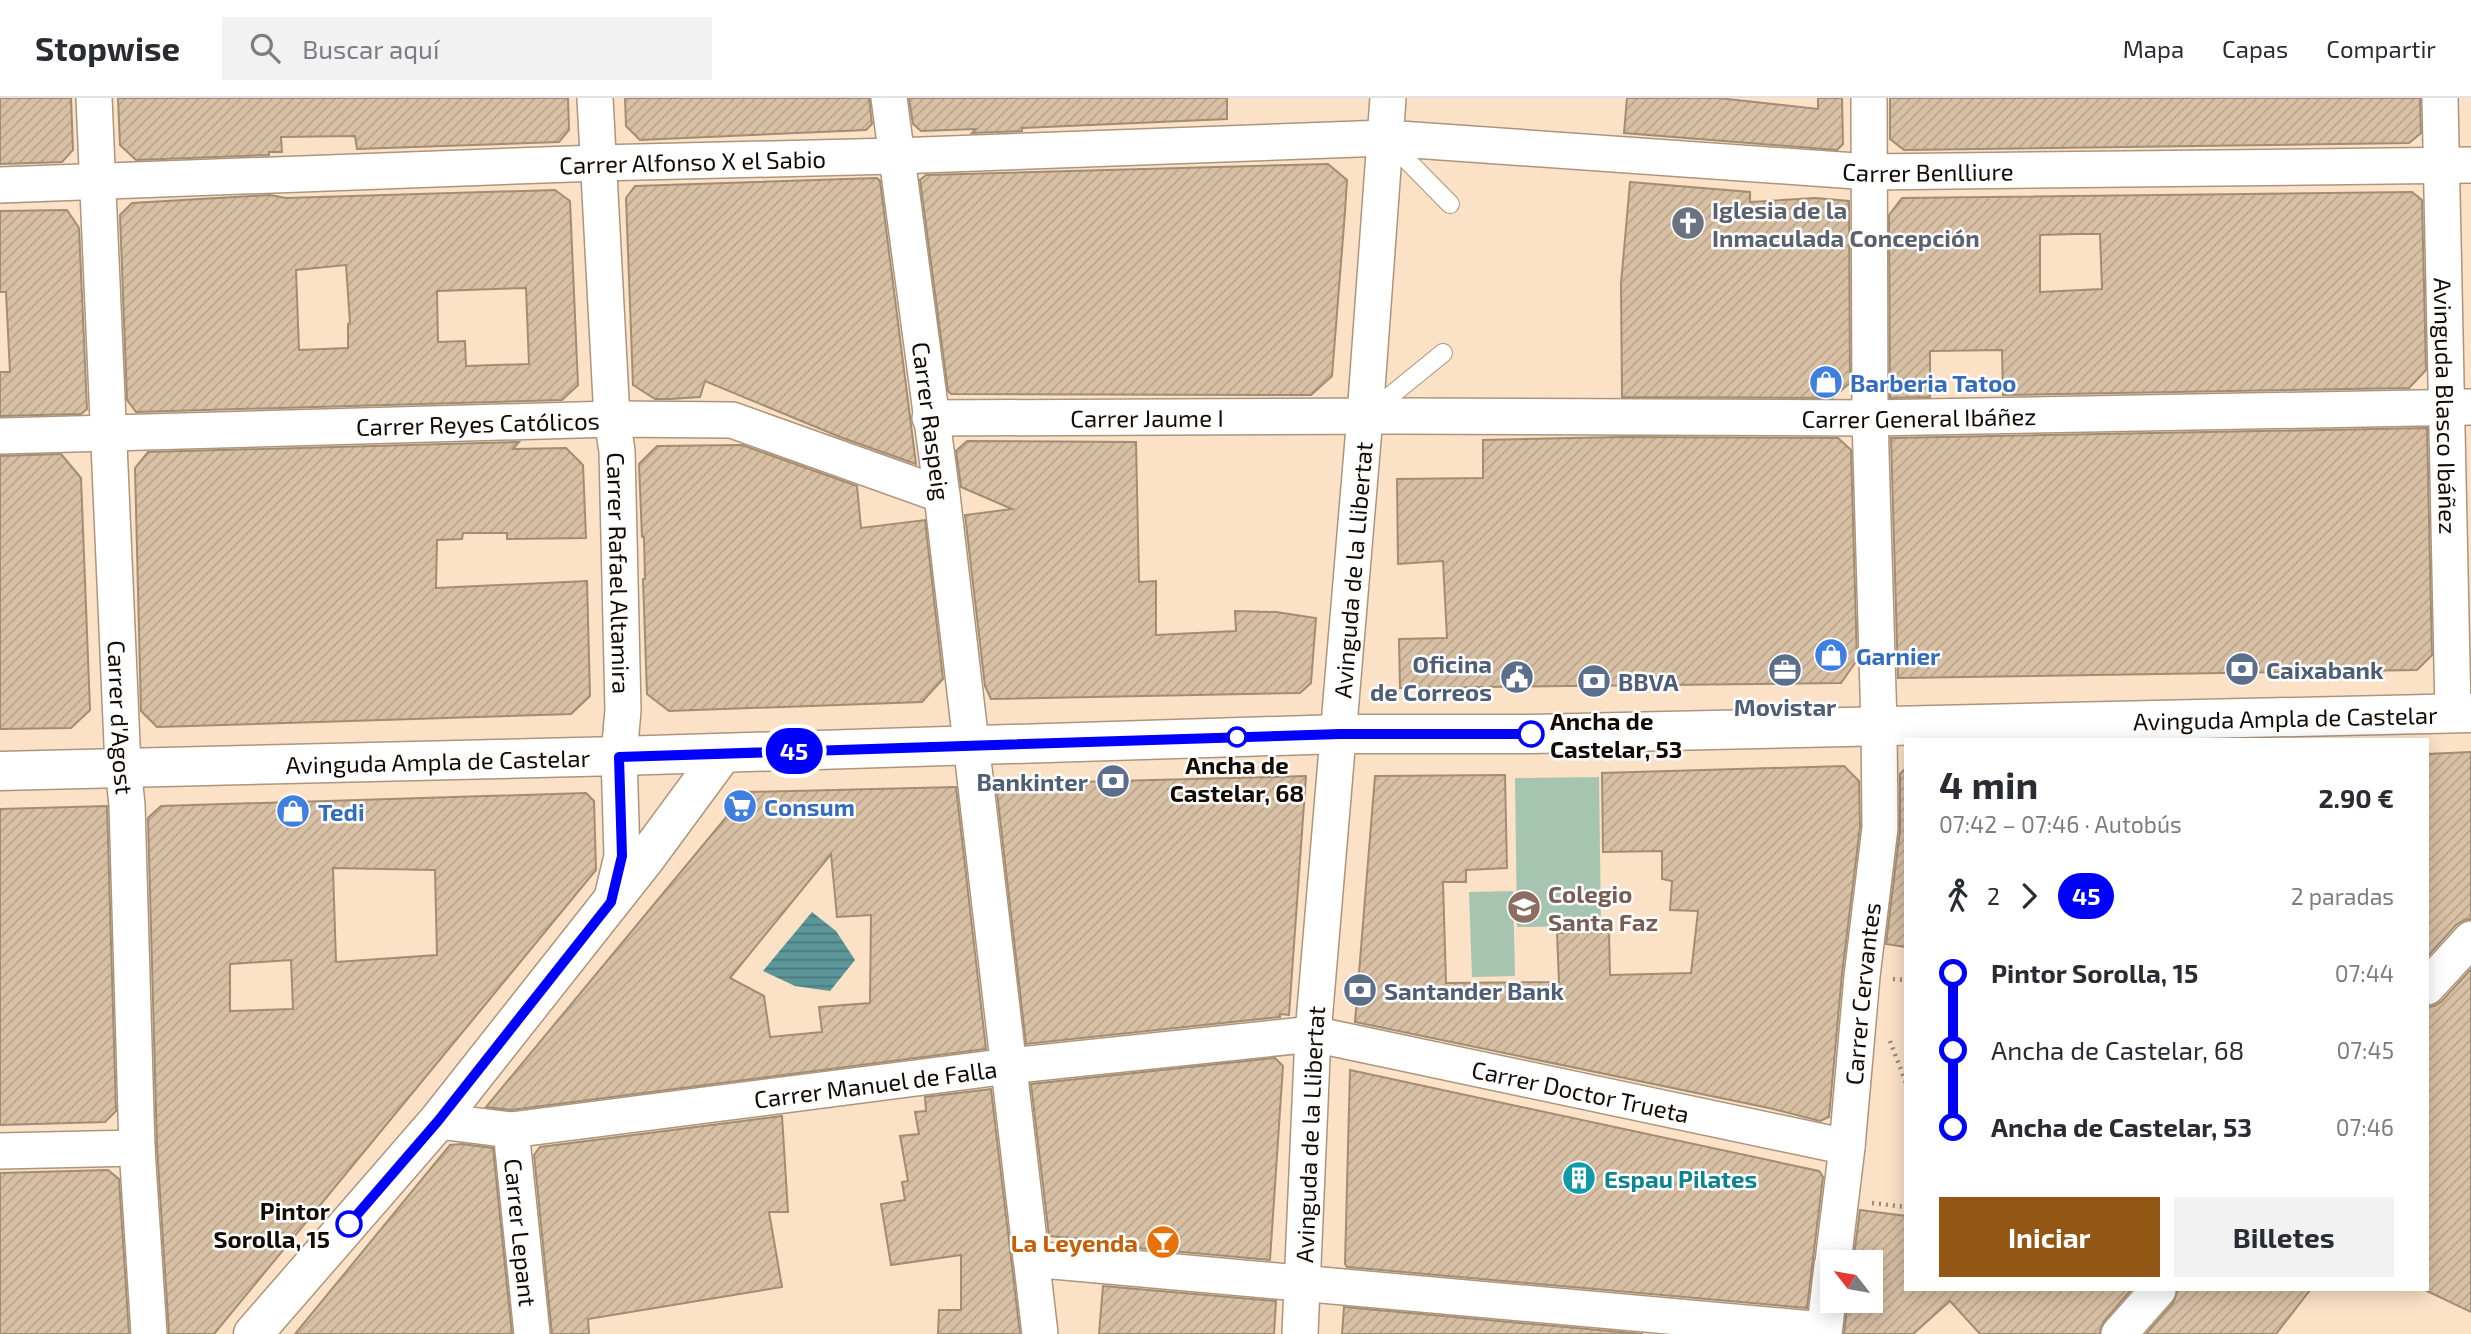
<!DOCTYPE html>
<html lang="es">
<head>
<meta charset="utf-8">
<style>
  body { margin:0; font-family:"Exo 2",sans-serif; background:#f2f2f3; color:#2b2b33; height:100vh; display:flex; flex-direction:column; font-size:26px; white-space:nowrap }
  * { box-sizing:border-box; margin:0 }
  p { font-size:23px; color:#7c7c81 }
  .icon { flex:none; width:38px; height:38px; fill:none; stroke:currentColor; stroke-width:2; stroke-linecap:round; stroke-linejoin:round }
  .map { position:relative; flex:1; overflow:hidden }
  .drawer { position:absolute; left:1904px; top:640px; width:525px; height:553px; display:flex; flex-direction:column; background:#fff; border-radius:0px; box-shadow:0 4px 18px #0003 }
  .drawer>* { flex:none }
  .badge { padding:0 14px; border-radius:23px; font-size:24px; line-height:46px }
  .needle { width:46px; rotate:301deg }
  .controls { position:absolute; left:1820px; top:1152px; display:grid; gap:14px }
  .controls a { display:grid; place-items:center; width:63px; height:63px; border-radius:0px; background:#fff; box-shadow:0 4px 18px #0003; font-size:35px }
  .map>.badge { position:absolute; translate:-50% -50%; box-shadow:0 0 0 4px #fff }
  .legs { display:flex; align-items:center; gap:10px; height:77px; padding:0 35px; font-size:23px }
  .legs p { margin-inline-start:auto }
  .head { display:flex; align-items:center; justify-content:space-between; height:119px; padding:0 35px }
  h1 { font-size:38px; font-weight:700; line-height:52px }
  .cta { display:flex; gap:14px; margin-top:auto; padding:14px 35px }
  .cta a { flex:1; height:80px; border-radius:0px; background:#925715; color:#fff; font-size:28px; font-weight:700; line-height:80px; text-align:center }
  .cta a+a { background:#f2f2f3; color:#2b2b33 }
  ul { padding:0 35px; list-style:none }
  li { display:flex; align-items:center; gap:24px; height:77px; font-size:26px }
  li i { display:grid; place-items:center; width:10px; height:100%; margin:0 9px; background:currentColor }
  li i::after { content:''; width:18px; height:18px; margin:-9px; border:5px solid; border-radius:50%; background:#fff }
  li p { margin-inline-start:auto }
  li:first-child i { background:linear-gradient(#0000 50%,currentColor 0) }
  li:last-child i { background:linear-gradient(currentColor 50%,#0000 0) }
  header { display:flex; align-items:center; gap:42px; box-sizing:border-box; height:98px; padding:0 35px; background:#fff; border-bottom:2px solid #e1e1e2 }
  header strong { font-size:33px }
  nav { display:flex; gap:38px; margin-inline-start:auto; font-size:24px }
  .search { width:490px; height:63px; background:#f2f2f3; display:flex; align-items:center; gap:18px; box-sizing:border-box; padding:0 24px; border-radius:0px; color:#7c7c81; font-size:26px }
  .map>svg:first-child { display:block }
</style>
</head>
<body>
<header>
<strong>Stopwise</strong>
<div class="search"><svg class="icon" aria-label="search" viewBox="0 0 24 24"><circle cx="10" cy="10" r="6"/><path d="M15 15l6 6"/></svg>Buscar aquí</div>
<nav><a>Mapa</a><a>Capas</a><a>Compartir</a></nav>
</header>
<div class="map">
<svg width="2471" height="1236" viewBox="0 0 2471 1236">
  <defs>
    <pattern id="water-rules" width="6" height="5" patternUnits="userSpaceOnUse" patternTransform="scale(1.75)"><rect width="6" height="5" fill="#5b9699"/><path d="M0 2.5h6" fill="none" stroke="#4a797b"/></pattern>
    <pattern id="building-hatch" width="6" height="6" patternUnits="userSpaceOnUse" patternTransform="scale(1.75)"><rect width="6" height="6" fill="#d8c0a5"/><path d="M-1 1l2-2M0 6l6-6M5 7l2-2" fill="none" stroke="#b8a48c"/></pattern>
  </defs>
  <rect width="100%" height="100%" fill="#fbe1c6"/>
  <g fill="#a5c5b0">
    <path d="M 1599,679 L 1601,828 L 1517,829 L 1515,680 Z"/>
    <path d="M 1513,793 L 1515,878 L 1472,879 L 1469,794 Z"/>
  </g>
  <path fill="url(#water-rules)" d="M 812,814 L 836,833 L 855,862 L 830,893 L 795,888 L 763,873 Z"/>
  <g fill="url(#building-hatch)" stroke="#a38c72" stroke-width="2" fill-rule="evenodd">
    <path d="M 0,0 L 71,0 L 73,52 L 62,64 L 0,66 Z"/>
    <path d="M 118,0 L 568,0 L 569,32 L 559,44 L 357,51 L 355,38 L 281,39 L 282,54 L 269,54 L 269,57 L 136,62 L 120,47 Z"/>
    <path d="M 625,0 L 869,0 L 872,26 L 866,32 L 640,42 L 626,28 Z"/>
    <path d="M 909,0 L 1227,0 L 1227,21 L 1022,30 L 1022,33 L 972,35 L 976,31 L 921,33 L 913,26 Z"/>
    <path d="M 1627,0 L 1718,0 L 1818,11 L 1818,0 L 1842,0 L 1843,46 L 1837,52 L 1624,35 Z"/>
    <path d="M 1890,0 L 2420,0 L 2421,35 L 2409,45 L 1904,52 L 1890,41 Z"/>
    <path d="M 1328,66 L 1347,82 L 1345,114 L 1332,278 L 1311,297 L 951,296 L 948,293 L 920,82 L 926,77 Z"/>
    <path d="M 877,80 L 880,83 L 916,366 L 840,339 L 705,283 L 700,299 L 670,301 L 655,301 L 633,287 L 626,100 L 635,88 Z"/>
    <path d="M 1630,84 L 1750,94 L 1750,104 L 1815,100 L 1849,103 L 1850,285 L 1832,300 L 1622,299 L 1621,186 Z"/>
    <path d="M 555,92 L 570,103 L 578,287 L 562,302 L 136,314 L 127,302 L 120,117 L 132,105 L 270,97 L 286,100 ZM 346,167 L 350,225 L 348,226 L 348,250 L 299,252 L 296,172 ZM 526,190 L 529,266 L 466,268 L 465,243 L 438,244 L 437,193 Z"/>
    <path d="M 2412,94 L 2422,102 L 2426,272 L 2409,290 L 2003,297 L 2002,252 L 1930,253 L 1930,299 L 1890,300 L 1889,117 L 1902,100 ZM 2076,136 L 2100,136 L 2102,191 L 2040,194 L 2040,137 Z"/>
    <path d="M 67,112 L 79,130 L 87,311 L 81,316 L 0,318 L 0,274 L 10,274 L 6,194 L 0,194 L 0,113 Z"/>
    <path d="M 2427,330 L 2432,557 L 2417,572 L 1898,580 L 1891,340 Z"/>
    <path d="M 1622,339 L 1838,340 L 1851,352 L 1857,562 L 1841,585 L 1400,590 L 1399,541 L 1447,540 L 1443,463 L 1398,466 L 1397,381 L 1483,380 L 1483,342 Z"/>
    <path d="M 967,343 L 1136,344 L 1139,484 L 1156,483 L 1156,537 L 1236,533 L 1235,513 L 1276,514 L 1316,520 L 1311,585 L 1300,595 L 991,601 L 985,588 L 965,417 L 1012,411 L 961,389 L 956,353 Z"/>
    <path d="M 519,344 L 513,351 L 566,350 L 583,367 L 586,440 L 507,441 L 507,435 L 463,435 L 462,441 L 437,442 L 436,490 L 587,483 L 590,598 L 571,616 L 157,629 L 141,613 L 135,370 L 148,354 Z"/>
    <path d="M 742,347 L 857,388 L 861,430 L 925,422 L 943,581 L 922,604 L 669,613 L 647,596 L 643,481 L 645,481 L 644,439 L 642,439 L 639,366 L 657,348 Z"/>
    <path d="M 61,356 L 81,380 L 90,612 L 71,630 L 0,631 L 0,358 Z"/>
    <path d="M 2471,654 L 2471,821 L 2464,822 L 2456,827 L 2427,859 L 2427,656 Z"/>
    <path d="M 1844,668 L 1859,683 L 1860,729 L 1842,876 L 1829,1019 L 1820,1023 L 1769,1010 L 1355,924 L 1375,678 L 1505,677 L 1507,770 L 1466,772 L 1466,784 L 1443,784 L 1446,885 L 1559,884 L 1557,835 L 1609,834 L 1610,877 L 1691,875 L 1698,813 L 1670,812 L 1672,783 L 1662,781 L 1662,753 L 1603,754 L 1602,675 Z"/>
    <path d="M 1906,670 L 1906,849 L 1886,846 L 1900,732 L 1900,676 Z"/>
    <path d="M 1306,678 L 1289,917 L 1280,916 L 1280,919 L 1026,946 L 996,686 Z"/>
    <path d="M 956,689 L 986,951 L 511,1012 L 486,1009 L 747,694 ZM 831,756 L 837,819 L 871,817 L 870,905 L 819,909 L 822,934 L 770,939 L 764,898 L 730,880 Z"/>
    <path d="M 586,695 L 594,703 L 596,772 L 214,1236 L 169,1236 L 157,1049 L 148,720 L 161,708 ZM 333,770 L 435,772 L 437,857 L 336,864 ZM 291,862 L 293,911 L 230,913 L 230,866 Z"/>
    <path d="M 107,708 L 116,1013 L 105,1024 L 0,1027 L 0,711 Z"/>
    <path d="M 2471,871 L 2471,1214 L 2427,1193 L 2427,909 L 2434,908 L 2442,903 Z"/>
    <path d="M 1275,960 L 1283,968 L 1270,1162 L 1106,1147 L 1106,1143 L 1049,1138 L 1031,986 Z"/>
    <path d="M 1350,972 L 1819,1073 L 1823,1079 L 1807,1210 L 1347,1169 L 1345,1166 Z"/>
    <path d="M 991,991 L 1020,1236 L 938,1236 L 939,1212 L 961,1212 L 961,1157 L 891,1167 L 881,1106 L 905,1102 L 902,1084 L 908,1083 L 900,1038 L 919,1036 L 915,1014 L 926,1013 L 925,999 Z"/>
    <path d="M 782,1018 L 788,1114 L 769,1114 L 782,1189 L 588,1221 L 589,1236 L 552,1236 L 534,1057 L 540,1049 Z"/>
    <path d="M 462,1046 L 493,1050 L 512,1236 L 295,1236 L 450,1047 Z"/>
    <path d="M 108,1072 L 119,1081 L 129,1236 L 0,1236 L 0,1075 Z"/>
    <path d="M 1860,1112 L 1906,1118 L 1906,1192 L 2131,1192 L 2104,1223 L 2099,1236 L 1980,1236 L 1950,1203 L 1913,1236 L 1844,1236 L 1848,1202 L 1871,1202 L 1871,1164 L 1853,1164 Z"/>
    <path d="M 1103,1188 L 1276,1203 L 1274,1236 L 1099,1236 Z"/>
    <path d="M 2178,1192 L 2310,1192 L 2276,1236 L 2146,1236 L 2173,1205 Z"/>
    <path d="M 1344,1209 L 1643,1236 L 1342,1236 Z"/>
  </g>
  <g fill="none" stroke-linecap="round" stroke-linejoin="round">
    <g stroke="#ad957c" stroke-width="20">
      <g id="lane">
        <path d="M 1388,43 L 1450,106"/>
        <path d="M 1368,316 L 1443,255"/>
      </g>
    </g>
    <g stroke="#ad957c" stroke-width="38">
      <g id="street">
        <path id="s1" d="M 94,0 L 123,669 L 127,707 L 137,1050 L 149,1236"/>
        <path id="s2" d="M 595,0 L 612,321 L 617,353 L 623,612 L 619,658 L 622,758 L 611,804"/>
        <path id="s3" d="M 889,0 L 942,397 L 1040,1236"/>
        <path id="s4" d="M 2440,0 L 2453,615"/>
        <path id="s5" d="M 0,87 L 598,65 L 895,58 L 1385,40 L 1870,74 L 2471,67"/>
        <path id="s6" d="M 930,320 L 1398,318 L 1870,320 L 2471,309"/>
        <path id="s7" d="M 0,338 L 612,321 L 732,322 L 942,397"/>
        <path d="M 2427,889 L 2471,841"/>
        <path id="s8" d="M 438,1023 L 511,1032 L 1009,968 L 1313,936 L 1847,1049"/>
        <path id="s9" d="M 511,1032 L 532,1236"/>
        <path d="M 0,1053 L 137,1050"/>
        <path d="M 1031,1161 L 1824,1232"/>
        <path id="s10" d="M 1833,1164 L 1847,1049 L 1862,878 L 1880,730 L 1879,627 L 1870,320 L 1869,0"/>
        <path id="s11" d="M 1300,1236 L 1313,936 L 1365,318 L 1388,0"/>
        <path d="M 1824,1236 L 1832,1168"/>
        <path d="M 2119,1236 L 2158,1192"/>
      </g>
    </g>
    <g stroke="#ad957c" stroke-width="41">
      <g id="secondary">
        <path id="s12" d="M 0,673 L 619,658 L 1340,636 L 1531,636 L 2471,615"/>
        <path d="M 253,1236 L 438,1023 L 645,761 L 723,655"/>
      </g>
    </g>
    <g stroke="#9a8775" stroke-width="4.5" stroke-dasharray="2 5" stroke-linecap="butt">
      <path d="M 1893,881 L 1906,882"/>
      <path d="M 1890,943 L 1906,985"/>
      <path d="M 1872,1105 L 1906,1109"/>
    </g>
    <use href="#lane" stroke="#fff" stroke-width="18"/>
    <use href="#street" stroke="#fff" stroke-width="35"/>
    <use href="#secondary" stroke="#fff" stroke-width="38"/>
  </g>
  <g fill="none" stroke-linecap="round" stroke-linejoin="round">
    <g stroke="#fff" stroke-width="16">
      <path id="line-1" d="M 349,1126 L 438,1023 L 611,804 L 622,758 L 619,659 L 1340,636 L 1531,636"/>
    </g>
    <use href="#line-1" stroke="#00f" stroke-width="10"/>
  </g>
  <defs>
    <g id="church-disc" transform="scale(1.75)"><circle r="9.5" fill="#6b7280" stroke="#fff"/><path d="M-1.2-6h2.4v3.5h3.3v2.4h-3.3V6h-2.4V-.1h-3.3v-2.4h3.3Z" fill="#fff"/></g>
    <g id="shop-disc" transform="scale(1.75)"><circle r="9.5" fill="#3f7fe0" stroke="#fff"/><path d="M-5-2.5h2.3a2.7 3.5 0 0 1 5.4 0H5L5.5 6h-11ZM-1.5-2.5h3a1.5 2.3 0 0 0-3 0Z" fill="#fff"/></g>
    <g id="bank-disc" transform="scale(1.75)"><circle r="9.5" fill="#5c6f8a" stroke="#fff"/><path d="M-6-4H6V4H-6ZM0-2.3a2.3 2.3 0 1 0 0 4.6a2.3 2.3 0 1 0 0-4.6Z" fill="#fff"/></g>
    <g id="office-disc" transform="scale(1.75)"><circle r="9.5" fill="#5c6f8a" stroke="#fff"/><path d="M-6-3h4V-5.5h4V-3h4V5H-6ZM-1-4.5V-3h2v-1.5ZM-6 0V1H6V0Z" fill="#fff"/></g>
    <g id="civic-disc" transform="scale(1.75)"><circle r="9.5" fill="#5c6f8a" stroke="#fff"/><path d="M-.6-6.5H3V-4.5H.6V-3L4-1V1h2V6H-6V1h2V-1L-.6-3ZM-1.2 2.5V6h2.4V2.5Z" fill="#fff"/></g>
    <g id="supermarket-disc" transform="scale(1.75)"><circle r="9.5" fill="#3f7fe0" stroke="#fff"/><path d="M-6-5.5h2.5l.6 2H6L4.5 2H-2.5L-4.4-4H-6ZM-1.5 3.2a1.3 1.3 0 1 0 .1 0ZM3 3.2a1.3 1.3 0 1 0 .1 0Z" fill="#fff"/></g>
    <g id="school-disc" transform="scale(1.75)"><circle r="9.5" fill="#8d6e63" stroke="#fff"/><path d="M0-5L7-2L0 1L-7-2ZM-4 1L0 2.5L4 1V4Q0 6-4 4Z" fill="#fff"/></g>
    <g id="building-disc" transform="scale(1.75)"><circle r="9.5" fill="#0f9aa8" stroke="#fff"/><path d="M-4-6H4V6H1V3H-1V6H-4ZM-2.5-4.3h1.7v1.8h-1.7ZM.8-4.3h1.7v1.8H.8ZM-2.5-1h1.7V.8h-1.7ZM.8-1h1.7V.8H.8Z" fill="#fff"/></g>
    <g id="bar-disc" transform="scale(1.75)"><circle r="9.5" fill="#e8710a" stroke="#fff"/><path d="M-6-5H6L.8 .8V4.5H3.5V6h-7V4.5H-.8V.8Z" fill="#fff"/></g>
  </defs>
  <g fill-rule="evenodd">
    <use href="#church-disc" x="1688" y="125"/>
    <use href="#shop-disc" x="1826" y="284"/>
    <use href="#shop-disc" x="1831" y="557"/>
    <use href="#bank-disc" x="2242" y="571"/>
    <use href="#office-disc" x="1785" y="572"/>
    <use href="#civic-disc" x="1517" y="579"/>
    <use href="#bank-disc" x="1594" y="583"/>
    <use href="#bank-disc" x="1113" y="683"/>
    <use href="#supermarket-disc" x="740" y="708"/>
    <use href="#shop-disc" x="293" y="713"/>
    <use href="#school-disc" x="1524" y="809"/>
    <use href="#bank-disc" x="1360" y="892"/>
    <use href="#building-disc" x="1579" y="1080"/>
    <use href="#bar-disc" x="1163" y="1144"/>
  </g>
  <g fill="#fff" stroke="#00f" stroke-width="3.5">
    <circle cx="1531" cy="636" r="12"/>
    <circle cx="1237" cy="639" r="9"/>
    <circle cx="349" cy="1126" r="12"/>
  </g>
  <g text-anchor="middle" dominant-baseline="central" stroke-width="5" stroke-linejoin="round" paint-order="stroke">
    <g font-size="24" fill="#140b04" stroke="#fff">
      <text stroke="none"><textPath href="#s5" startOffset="693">Carrer Alfonso X el Sabio</textPath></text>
      <text stroke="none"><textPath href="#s5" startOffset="1930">Carrer Benlliure</textPath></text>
      <text stroke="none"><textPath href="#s4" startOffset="308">Avinguda Blasco Ibáñez</textPath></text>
      <text stroke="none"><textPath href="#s6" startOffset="989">Carrer General Ibáñez</textPath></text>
      <text stroke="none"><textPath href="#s6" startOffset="217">Carrer Jaume I</textPath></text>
      <text stroke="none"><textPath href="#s3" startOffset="326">Carrer Raspeig</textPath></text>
      <text stroke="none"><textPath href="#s7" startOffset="478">Carrer Reyes Católicos</textPath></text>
      <text stroke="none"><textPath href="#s11" startOffset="766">Avinguda de la Llibertat</textPath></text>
      <text stroke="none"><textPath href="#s2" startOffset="476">Carrer Rafael Altamira</textPath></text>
      <text stroke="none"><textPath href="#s1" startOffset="620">Carrer d'Agost</textPath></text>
      <text stroke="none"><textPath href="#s12" startOffset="2286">Avinguda Ampla de Castelar</textPath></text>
      <text stroke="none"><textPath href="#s12" startOffset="438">Avinguda Ampla de Castelar</textPath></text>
      <text stroke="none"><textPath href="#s10" startOffset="270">Carrer Cervantes</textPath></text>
      <text stroke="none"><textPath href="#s8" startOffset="441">Carrer Manuel de Falla</textPath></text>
      <text stroke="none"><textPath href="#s8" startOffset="1155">Carrer Doctor Trueta</textPath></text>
      <text stroke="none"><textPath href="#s11" startOffset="200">Avinguda de la Llibertat</textPath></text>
      <text stroke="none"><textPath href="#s9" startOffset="103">Carrer Lepant</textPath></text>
    </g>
    <g font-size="24" font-weight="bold" fill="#5b616d" stroke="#fff" text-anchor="start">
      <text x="1712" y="111">Iglesia de la<tspan x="1712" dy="28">Inmaculada Concepción</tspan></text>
    </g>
    <g font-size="24" font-weight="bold" fill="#366cbe" stroke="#fff" text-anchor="start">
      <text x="1850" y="284">Barberia Tatoo</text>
      <text x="1856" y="557">Garnier</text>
      <text x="764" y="708">Consum</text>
      <text x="318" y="713">Tedi</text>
    </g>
    <g font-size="24" font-weight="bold" fill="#4e5e75" stroke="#fff" text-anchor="start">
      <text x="1492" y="565" text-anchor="end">Oficina<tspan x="1492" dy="28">de Correos</tspan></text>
      <text x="2266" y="571">Caixabank</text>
      <text x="1618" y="583">BBVA</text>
      <text x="1785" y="608" text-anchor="middle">Movistar</text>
      <text x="1088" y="683" text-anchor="end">Bankinter</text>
      <text x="1384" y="892">Santander Bank</text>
    </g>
    <g font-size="24" font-weight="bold" fill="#140b04" stroke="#fff" text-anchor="start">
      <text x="1550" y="622">Ancha de<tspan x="1550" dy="28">Castelar, 53</tspan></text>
      <text x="1237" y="666" text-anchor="middle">Ancha de<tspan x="1237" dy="28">Castelar, 68</tspan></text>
      <text x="330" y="1112" text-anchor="end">Pintor<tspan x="330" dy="28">Sorolla, 15</tspan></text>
    </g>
    <g font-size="24" font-weight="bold" fill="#785e54" stroke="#fff" text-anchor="start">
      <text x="1548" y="795">Colegio<tspan x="1548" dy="28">Santa Faz</tspan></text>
    </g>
    <g font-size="24" font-weight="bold" fill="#0d838f" stroke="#fff" text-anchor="start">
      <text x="1604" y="1080">Espau Pilates</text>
    </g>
    <g font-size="24" font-weight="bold" fill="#c56008" stroke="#fff" text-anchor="end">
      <text x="1138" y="1144">La Leyenda</text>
    </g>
  </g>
</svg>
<div class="controls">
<a><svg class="needle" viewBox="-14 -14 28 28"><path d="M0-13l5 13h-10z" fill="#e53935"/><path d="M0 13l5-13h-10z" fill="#7c7c81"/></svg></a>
</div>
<b class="badge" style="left:794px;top:653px;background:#00f;color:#fff">45</b>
<section class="drawer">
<div class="head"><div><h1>4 min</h1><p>07:42 – 07:46 · Autobús</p></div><b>2.90 €</b></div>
<div class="legs"><svg class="icon" aria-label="walk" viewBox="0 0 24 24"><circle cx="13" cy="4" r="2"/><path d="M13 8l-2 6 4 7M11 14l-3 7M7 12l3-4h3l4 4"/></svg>2<svg class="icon" aria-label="forward" viewBox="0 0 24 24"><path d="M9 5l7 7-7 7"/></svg><b class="badge" style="background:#00f;color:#fff">45</b><p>2 paradas</p></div>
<ul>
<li><i style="color:#00f"></i><b>Pintor Sorolla, 15</b><p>07:44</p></li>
<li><i style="color:#00f"></i><span>Ancha de Castelar, 68</span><p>07:45</p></li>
<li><i style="color:#00f"></i><b>Ancha de Castelar, 53</b><p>07:46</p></li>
</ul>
<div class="cta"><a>Iniciar</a><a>Billetes</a></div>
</section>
</div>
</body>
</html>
